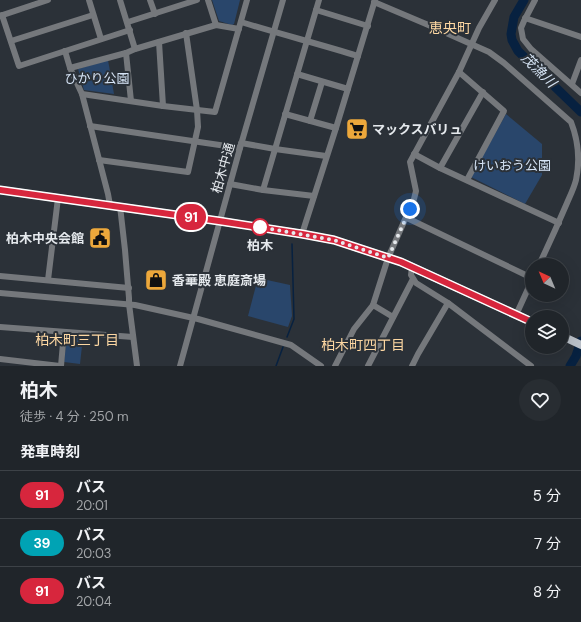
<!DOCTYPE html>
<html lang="ja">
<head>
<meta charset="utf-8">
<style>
  body { margin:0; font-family:"DM Sans","Noto Sans JP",sans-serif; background:#282d32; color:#f1f3f6; height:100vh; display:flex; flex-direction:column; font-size:15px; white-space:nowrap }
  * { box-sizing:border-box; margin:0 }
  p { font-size:13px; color:#a2a5a8 }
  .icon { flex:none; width:22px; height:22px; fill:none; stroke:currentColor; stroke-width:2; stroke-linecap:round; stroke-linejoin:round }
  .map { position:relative; height:366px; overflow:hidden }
  .details { display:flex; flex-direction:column; background:#20252a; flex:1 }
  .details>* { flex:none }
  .badge { padding:0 8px; border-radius:13px; font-size:14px; line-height:26px }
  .needle { width:26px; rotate:316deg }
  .buttons { position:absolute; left:525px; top:258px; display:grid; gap:8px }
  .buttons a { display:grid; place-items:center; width:44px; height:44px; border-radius:50%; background:#20252a; box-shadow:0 4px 16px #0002,0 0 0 1px #3d4247; font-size:20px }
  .you { position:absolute; width:20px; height:20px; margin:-10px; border:3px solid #fff; border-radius:50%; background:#1a73e8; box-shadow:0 0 0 6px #1a73e833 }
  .map>.badge { position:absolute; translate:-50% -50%; box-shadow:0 0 0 2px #fff }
  h2 { padding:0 20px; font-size:15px; line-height:36px }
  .round { display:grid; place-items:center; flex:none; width:42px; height:42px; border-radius:21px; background:#282d32 }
  .headline { display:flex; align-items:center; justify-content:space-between; height:68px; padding:0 20px }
  h1 { font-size:19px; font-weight:700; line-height:30px }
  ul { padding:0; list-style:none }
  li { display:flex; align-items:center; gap:12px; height:48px; padding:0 20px; border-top:1px solid #3d4247 }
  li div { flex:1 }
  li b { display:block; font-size:15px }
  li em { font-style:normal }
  li .badge { min-width:44px; font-weight:700; text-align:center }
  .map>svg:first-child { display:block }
</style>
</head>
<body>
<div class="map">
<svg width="581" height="366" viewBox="0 0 581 366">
  <rect width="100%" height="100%" fill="#2b3138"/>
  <g fill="#29466b">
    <path d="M 212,0 L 240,0 L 234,24 L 232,25 L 219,21 Z"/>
    <path d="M 108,60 L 114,94 L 84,90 L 78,69 Z"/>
    <path d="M 506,114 L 542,144 L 542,175 L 525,204 L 471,177 Z"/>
    <path d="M 258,278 L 290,285 L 292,316 L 288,327 L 248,316 Z"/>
    <path d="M 67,336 L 83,337 L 80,364 L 64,362 Z"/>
  </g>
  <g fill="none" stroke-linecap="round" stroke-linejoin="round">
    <g stroke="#072140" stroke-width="1.5">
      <path d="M 287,337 L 294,319 L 292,244"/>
      <path d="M 276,366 L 283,347"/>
    </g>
    <g stroke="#072140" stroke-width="9">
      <path d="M 524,0 L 514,17 L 511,34 L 512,40 L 518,51 L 581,112"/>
      <path d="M 570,366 L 576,356 L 581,341"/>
    </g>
    <g stroke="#75787c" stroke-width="6">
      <path d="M 89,0 L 101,39"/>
      <path d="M 120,0 L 135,49"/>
      <path d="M 150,0 L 155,14"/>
      <path d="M 535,0 L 524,21 L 521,28 L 523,39 L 531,49 L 581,93"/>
      <path d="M 374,2 L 426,24 L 489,52 L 504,63 L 571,122 C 578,140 580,161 576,180 C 574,188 570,196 567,203 C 558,224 549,244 539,265"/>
      <path d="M 316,10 L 368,26"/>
      <path d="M 2,15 L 19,66 L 130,30"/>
      <path d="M 0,16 L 48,0"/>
      <path d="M 525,18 L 581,37"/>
      <path d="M 128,22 L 197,0"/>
      <path d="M 241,22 C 280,34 319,44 358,56"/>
      <path d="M 216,25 L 239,29"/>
      <path d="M 11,41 L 93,15"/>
      <path d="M 159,42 L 163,106"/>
      <path d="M 65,51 L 70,68 L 82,94 L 108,194 L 110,205"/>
      <path d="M 126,53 L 131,101"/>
      <path d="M 70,68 L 126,53 L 135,49 L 216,25 L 208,0"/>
      <path d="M 459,72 L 504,111 L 467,180"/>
      <path d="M 297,74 L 348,89"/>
      <path d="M 572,84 L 581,60"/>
      <path d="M 82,94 L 163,106 L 215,112 L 247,0"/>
      <path d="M 285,114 L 336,128"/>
      <path d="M 310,121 L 322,82"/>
      <path d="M 90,126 L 240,148"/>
      <path d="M 241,143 L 275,149 L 326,156"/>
      <path d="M 414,154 L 440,168 L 559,223"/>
      <path d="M 99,160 L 188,172 L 198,127 L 197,110 L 186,33"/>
      <path d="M 440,168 L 483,92"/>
      <path d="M 230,184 L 263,190 L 314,196"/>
      <path d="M 263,190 L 319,0"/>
      <path d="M 120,206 L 125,250 L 129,298 L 129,304 L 137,366"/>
      <path d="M 407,218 L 532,278"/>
      <path d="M 302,234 L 336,128 L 375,0"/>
      <path d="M 412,267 L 411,275 L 416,283 L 448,303 L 531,366"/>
      <path d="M 0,276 L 129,288"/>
      <path d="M 48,280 L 58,198"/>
      <path d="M 0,293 L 135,305 L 198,319 L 291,345 L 321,366"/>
      <path d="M 373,305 L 388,258 L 414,199 L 416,191 L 410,162 L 459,72 L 479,28 L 495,0"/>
      <path d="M 516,315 L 532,280"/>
      <path d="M 0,327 L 133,337"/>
      <path d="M 0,359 L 60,366"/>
      <path d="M 61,366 L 64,332"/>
      <path d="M 180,366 L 240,148 L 283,0"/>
      <path d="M 335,366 L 354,329 L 373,305 L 393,317"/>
      <path d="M 368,366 L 413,279"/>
      <path d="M 412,366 L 418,354 L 448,303"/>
    </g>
    <g stroke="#bac0c8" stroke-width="8">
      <path d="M 0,190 L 219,221 L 302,234 L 334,240 L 401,262 L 532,322"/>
      <path d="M 562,336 L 581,345"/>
    </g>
  </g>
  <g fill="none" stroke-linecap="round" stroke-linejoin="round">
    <g stroke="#fff" stroke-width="9">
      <path id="line" d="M 0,190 L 219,221 L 302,234 L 334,240 L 401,262 L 447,283 L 532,322"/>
    </g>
    <use href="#line" stroke="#d7263d" stroke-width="6"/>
    <path stroke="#e5e9ed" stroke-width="4" stroke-dasharray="0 7.2" d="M 260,227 L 259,227 L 334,240 L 388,258 L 410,209"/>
  </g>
  <defs>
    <g id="supermarket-square" transform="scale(1.15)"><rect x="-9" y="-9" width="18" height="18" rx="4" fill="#eda83b" stroke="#2b3138"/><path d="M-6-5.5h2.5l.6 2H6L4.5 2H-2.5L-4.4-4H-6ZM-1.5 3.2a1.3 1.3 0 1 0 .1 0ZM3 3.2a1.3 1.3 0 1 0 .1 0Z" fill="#111"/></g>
    <g id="civic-square" transform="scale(1.15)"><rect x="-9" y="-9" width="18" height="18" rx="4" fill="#eda83b" stroke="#2b3138"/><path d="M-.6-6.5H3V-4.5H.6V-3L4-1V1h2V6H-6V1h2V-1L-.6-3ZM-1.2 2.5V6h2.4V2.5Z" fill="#111"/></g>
    <g id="shop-square" transform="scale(1.15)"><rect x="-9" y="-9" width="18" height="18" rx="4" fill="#eda83b" stroke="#2b3138"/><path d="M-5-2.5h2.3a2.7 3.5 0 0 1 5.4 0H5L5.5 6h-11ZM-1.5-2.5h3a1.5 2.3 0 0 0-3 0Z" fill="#111"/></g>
  </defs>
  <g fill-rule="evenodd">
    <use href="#supermarket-square" x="357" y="129"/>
    <use href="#civic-square" x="100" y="238"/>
    <use href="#shop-square" x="156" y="280"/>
  </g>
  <circle fill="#fff" stroke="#d7263d" stroke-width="2" cx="260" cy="227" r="8"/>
  <g text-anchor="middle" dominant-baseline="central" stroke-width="4" stroke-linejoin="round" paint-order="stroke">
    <g font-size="13" fill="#d7e5f7" stroke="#2b3138">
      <text x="97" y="78">ひかり公園</text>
      <text x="512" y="165">けいおう公園</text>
    </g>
    <g font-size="13" font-weight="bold" fill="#e5e9ed" stroke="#2b3138" text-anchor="start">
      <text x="372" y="129">マックスバリュ</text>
      <text x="84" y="238" text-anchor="end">柏木中央会館</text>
      <text x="172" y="280">香華殿 恵庭斎場</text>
    </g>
    <g font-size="13" fill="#e5e9ed" stroke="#2b3138">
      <text transform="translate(223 168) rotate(-74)">柏木中通</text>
    </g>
    <g font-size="13" font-weight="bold" fill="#e5e9ed" stroke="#2b3138">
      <text x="260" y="245">柏木</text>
    </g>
    <g font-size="14" fill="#fdd7a2" stroke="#2b3138">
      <text x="450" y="28">恵央町</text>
      <text x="77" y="340">柏木町三丁目</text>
      <text x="363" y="345">柏木町四丁目</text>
    </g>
    <g font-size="14" font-style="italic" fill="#d6e4f5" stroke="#2b3138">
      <text transform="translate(539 70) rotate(45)">茂漁川</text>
    </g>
  </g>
</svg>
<div class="buttons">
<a><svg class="needle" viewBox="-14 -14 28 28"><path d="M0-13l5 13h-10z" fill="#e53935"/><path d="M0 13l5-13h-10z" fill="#a2a5a8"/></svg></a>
<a><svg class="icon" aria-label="layers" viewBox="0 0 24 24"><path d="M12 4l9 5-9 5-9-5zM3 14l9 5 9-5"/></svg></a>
</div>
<div class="you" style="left:410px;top:209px"></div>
<b class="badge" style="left:191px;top:217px;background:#d7263d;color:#fff">91</b>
</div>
<section class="details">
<div class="headline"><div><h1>柏木</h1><p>徒歩 · 4 分 · 250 m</p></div><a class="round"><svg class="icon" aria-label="heart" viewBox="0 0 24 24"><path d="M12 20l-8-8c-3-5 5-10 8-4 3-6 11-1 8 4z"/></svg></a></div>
<h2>発車時刻</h2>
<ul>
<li><span class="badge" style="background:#d7263d;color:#fff">91</span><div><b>バス</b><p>20:01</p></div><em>5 分</em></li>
<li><span class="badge" style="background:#00a3b4;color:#fff">39</span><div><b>バス</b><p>20:03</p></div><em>7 分</em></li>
<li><span class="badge" style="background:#d7263d;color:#fff">91</span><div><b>バス</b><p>20:04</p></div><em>8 分</em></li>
</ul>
</section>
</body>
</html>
